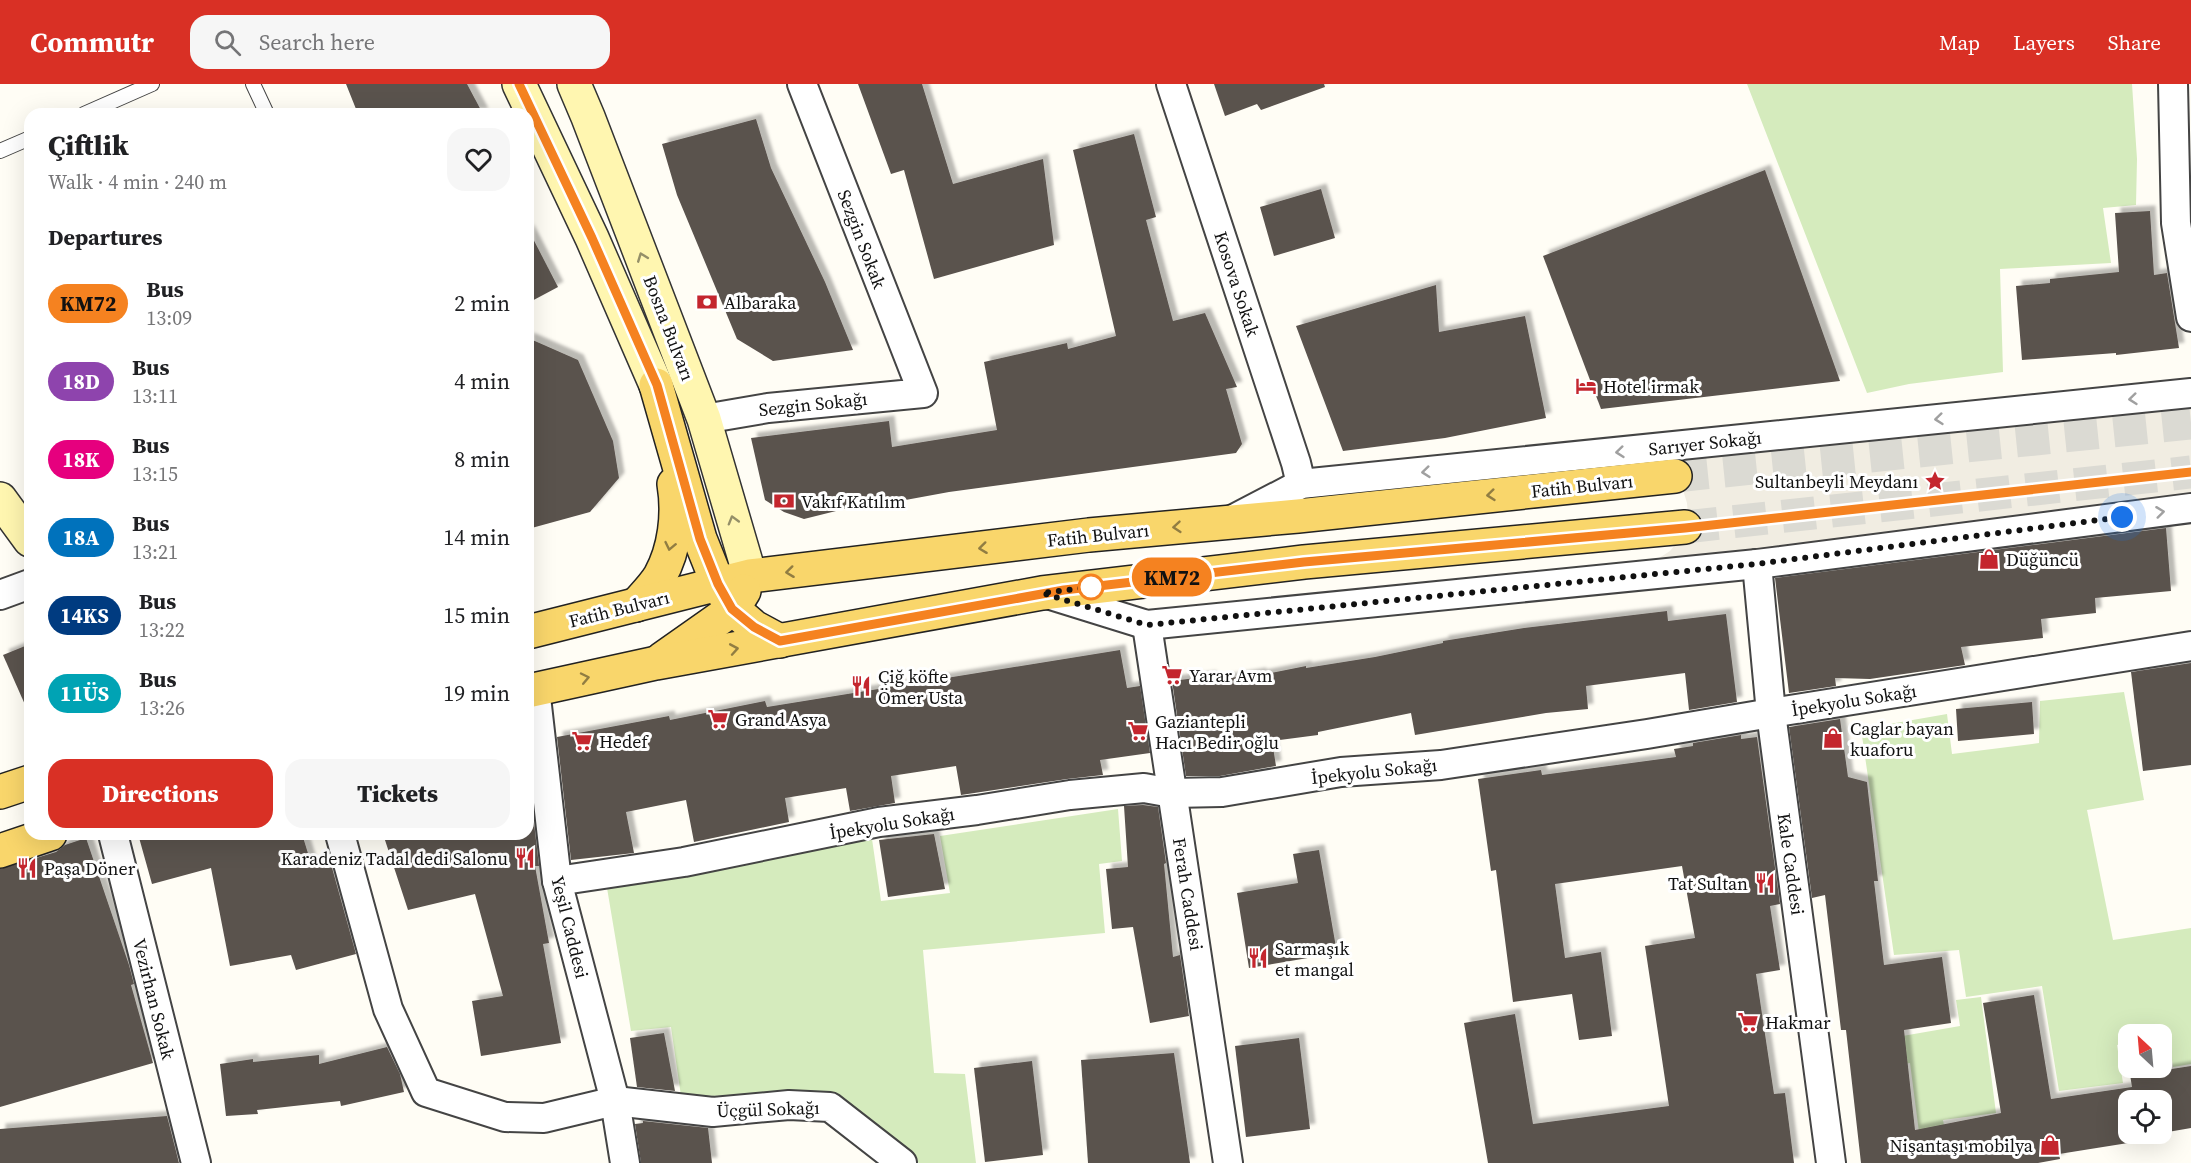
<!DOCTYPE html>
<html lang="en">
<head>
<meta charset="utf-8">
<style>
  body { margin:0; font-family:"Source Serif 4",serif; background:#f6f6f6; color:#202124; height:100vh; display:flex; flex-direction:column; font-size:22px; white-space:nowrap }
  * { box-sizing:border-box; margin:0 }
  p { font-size:20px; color:#757577 }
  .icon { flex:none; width:33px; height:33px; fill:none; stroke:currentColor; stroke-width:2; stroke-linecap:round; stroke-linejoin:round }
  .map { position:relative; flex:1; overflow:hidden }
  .details { position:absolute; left:24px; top:24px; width:510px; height:732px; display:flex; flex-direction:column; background:#fff; border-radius:18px; box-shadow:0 6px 24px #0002 }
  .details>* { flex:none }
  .badge { padding:0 12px; border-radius:20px; font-size:21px; line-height:39px }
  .needle { width:39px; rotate:334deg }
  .fabs { position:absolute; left:2118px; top:940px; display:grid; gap:12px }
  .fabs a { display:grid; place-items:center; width:54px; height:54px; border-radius:12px; background:#fff; box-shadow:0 6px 24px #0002; font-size:30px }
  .you { position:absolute; width:30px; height:30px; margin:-15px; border:4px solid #fff; border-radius:50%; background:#1a73e8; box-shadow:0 0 0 9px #1a73e833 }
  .map>.badge { position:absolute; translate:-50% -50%; box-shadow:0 0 0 3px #fff }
  h2 { padding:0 24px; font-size:22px; line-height:54px }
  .round { display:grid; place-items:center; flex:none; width:63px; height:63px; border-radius:18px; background:#f6f6f6 }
  .summary { display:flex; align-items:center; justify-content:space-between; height:102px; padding:0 24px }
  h1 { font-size:28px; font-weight:800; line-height:45px }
  .action { display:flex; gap:12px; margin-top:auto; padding:12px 24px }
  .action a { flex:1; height:69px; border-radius:18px; background:#d93025; color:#fff; font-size:24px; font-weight:800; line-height:69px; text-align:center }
  .action a+a { background:#f6f6f6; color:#202124 }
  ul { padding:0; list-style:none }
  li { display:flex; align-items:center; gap:18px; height:78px; padding:0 24px }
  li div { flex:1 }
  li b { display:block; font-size:22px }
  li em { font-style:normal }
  li .badge { min-width:66px; font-weight:700; text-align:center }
  header { display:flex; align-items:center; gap:36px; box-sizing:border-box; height:84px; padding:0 30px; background:#d93025; color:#fff }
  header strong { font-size:28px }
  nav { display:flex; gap:33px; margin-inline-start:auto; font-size:21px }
  .search { width:420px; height:54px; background:#f6f6f6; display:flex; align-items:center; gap:15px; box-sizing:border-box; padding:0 21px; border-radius:18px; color:#757577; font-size:22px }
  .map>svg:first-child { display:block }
</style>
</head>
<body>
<header>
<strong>Commutr</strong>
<div class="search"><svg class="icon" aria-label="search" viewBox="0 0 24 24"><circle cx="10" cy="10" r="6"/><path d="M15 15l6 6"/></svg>Search here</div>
<nav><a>Map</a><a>Layers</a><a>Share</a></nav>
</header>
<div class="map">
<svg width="2191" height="1079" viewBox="0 0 2191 1079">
  <defs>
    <filter id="shadow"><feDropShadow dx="5.5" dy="-5.5" stdDeviation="1.5" flood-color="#0004"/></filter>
  </defs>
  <rect width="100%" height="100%" fill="#fffdf5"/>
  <g fill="#d5ebbd">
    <path d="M 1747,0 L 2132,0 L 2137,75 L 2136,121 L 2103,124 L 2111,179 L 2000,185 L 2003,288 L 1909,300 L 1867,309 Z"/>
    <path d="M 2124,608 L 2144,716 L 2087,726 L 2113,856 L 2191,844 L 2191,980 L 2173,983 L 2169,954 L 2162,955 L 2162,951 L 2128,951 L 2128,959 L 2117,961 L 2123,999 L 2059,1007 L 2042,902 L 1966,913 L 1959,866 L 1894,871 L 1861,645 L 1947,630 L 1952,670 L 2039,659 L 2040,617 Z"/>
    <path d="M 1118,725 L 1122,777 L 1099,780 L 1105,849 L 923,866 L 934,989 L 965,990 L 976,1079 L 919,1079 L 823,1011 L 681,1012 L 671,943 L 631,947 L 606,798 L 872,755 L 881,817 L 950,809 L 940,752 Z"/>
    <path d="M 1981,913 L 1996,1029 L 1943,1036 L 1951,1079 L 1923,1079 L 1910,979 L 1870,985 L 1868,958 L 1960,942 L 1956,916 Z"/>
  </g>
  <path fill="#f1ede2" d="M 2191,318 L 2191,416 L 1639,480 L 1656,476 L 1670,467 L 1679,456 L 1688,431 L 1687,419 L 1682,403 L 1644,375 Z"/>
  <g fill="#5a524d" filter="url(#shadow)">
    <path d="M 346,0 L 467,0 L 483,30 L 358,30 Z"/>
    <path d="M 858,0 L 922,0 L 953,100 L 1043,75 L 1054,161 L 934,195 L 904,86 L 891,90 Z"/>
    <path d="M 1214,0 L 1324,0 L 1325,3 L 1261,26 L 1257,20 L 1225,32 Z"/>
    <path d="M 756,35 L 771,84 L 825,198 L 853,266 L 773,277 L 737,255 L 677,111 L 662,60 Z"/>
    <path d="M 1134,50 L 1156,133 L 1146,136 L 1173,237 L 1205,229 L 1237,303 L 1226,305 L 1242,360 L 1236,369 L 949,408 L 900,417 L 852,423 L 804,435 L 784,428 L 765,416 L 751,354 L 889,337 L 892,363 L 997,346 L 984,278 L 1067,259 L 1068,265 L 1116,252 L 1073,66 Z"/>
    <path d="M 1765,86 L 1840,297 L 1601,325 L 1543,172 Z"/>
    <path d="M 1321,105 L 1335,154 L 1274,172 L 1260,123 Z"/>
    <path d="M 2150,127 L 2154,191 L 2167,189 L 2179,264 L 2116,271 L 2116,269 L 2022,276 L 2016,202 L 2050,199 L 2050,195 L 2119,188 L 2115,129 Z"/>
    <path d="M 528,145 L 558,203 L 528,219 Z"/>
    <path d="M 1436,201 L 1439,248 L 1525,232 L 1546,334 L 1445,354 L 1343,367 L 1296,242 Z"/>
    <path d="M 528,254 L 578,276 L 613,357 L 619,394 L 590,428 L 528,445 Z"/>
    <path d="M 2166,444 L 2171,507 L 2095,514 L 2096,529 L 2041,535 L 2043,554 L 1961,563 L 1965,581 L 1870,595 L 1835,594 L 1836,602 L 1789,609 L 1775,494 Z"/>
    <path d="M 1667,527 L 1668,537 L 1726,530 L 1737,618 L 1689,626 L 1685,589 L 1586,602 L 1588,625 L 1546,629 L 1415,651 L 1411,629 L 1318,648 L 1318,651 L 1272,657 L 1276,682 L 1220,692 L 1186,692 L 1172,597 L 1211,592 L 1212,597 L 1261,589 L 1261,591 L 1306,582 L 1306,584 L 1375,573 L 1443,559 L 1443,557 L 1524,544 Z"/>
    <path d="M 30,560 L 30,632 L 3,571 Z"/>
    <path d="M 1120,566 L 1127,604 L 1140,602 L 1150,669 L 1100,676 L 1103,691 L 1067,695 L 961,711 L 956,682 L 891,692 L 895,719 L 850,727 L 846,704 L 785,714 L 789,738 L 694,758 L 686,716 L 626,728 L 634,769 L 571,776 L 557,653 L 669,632 L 670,636 L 765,617 L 767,623 Z"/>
    <path d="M 2191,579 L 2191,681 L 2143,687 L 2131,588 Z"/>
    <path d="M 2032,618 L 2034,650 L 1958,657 L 1956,625 Z"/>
    <path d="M 1840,635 L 1848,693 L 1867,698 L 1878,797 L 1874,797 L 1884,881 L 1942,873 L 1951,939 L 1904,946 L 1915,1046 L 2001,1029 L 1983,919 L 2034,911 L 2051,1015 L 2132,1003 L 2129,984 L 2162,984 L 2162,963 L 2165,986 L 2191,982 L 2191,1044 L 2162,1049 L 2162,1017 L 2128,1017 L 2128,1050 L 2153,1050 L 2128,1054 L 2128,1059 L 2059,1070 L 2060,1075 L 2038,1079 L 1861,1079 L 1846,946 L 1841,946 L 1825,811 L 1812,814 L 1789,643 Z"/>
    <path d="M 1741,651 L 1741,655 L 1757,653 L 1780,820 L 1770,822 L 1780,886 L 1756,890 L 1774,1010 L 1785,1009 L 1794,1079 L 1488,1079 L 1464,939 L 1515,930 L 1533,1040 L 1669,1022 L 1645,862 L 1695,854 L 1682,782 L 1555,800 L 1565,874 L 1601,868 L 1612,952 L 1579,956 L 1572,910 L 1513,918 L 1496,786 L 1491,787 L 1478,695 L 1541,686 L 1542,691 L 1676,673 L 1674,665 L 1693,662 L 1693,659 Z"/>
    <path d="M 528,688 L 539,782 L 535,782 L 549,859 L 543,860 L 561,959 L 481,972 L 472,917 L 503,912 L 475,810 L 408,826 L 383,750 L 528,750 Z"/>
    <path d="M 1143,721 L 1158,723 L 1166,779 L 1164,780 L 1173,873 L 1180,871 L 1189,932 L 1150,939 L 1133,843 L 1112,845 L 1106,785 L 1128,783 L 1124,722 Z"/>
    <path d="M 138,750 L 302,750 L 311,779 L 329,773 L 356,870 L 296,886 L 291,871 L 230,882 L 211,784 L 152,800 Z"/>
    <path d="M 934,750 L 945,805 L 888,813 L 879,756 Z"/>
    <path d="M 86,754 L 129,881 L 134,900 L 131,901 L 153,979 L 0,1023 L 0,785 L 56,768 L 65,761 Z"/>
    <path d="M 1319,766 L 1337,869 L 1249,884 L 1237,809 L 1298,799 L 1293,770 Z"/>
    <path d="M 664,949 L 675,1007 L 637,1003 L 630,954 Z"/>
    <path d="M 1299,954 L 1310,1045 L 1246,1053 L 1235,962 Z"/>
    <path d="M 387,963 L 400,990 L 404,1008 L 341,1022 L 340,1017 L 257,1026 L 258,1030 L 226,1032 L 220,980 L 253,975 L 253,978 L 319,971 L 319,980 Z"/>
    <path d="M 1174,969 L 1190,1079 L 1088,1079 L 1081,976 Z"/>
    <path d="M 1032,977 L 1043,1071 L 985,1078 L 974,984 Z"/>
    <path d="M 167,1032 L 179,1079 L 0,1079 L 0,1045 Z"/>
    <path d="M 643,1037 L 708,1044 L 712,1079 L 641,1079 L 635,1040 L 643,1039 Z"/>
  </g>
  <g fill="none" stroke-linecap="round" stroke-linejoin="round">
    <g stroke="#dbdad3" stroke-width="33" stroke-dasharray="33 16" stroke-linecap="butt">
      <path d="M 1675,392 L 2191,339"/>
      <path d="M 1685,443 L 2191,388"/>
    </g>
    <g stroke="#444" stroke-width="16">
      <g id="lane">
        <path d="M 253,0 L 267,30"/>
        <path d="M 84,30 L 152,0"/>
        <path d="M 0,67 L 30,54"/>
      </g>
    </g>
    <g stroke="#444" stroke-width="32">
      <g id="street">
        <path d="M 1171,0 L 1296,379 L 1301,400"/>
        <path d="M 2173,0 L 2176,139 L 2191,233"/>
        <path d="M 704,335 L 768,324 L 923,309 L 802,0"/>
        <path d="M 1232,436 L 1301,400 L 2191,309"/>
        <path d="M 1757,480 L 1771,629 L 1831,1079"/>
        <path d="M 1044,509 L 1147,541 L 1757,480 L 2191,424"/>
        <path d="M 0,511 L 30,500"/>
        <path d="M 1147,541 L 1228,1079"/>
        <path d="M 535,604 L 557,797 L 615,1017 L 625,1079"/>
        <path d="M 113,750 L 196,1079"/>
        <path d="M 340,750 L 388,925 L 426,1008 L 505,1033 L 544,1034 L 615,1017 L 713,1028 L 789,1021 L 830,1023 L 902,1079"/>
        <path d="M 557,797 L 684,778 L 879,738 L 977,726 L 1070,711 L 1144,704 L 1172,709 L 1222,708 L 1341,688 L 1441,681 L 1647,650 L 1771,629 L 2191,562"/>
      </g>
    </g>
    <g stroke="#333" stroke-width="36">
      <g id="secondary">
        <path d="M 519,0 L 592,154 L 656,301"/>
        <path d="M 574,0 L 588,33 L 704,335 L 750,492"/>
        <path d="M 0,415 L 30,456"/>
      </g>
    </g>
    <g stroke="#222" stroke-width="36">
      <g id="primary">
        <path d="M 656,301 L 700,455 L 718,500 L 733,525 L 754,543 L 780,557"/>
        <path d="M 636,521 C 644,512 654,502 660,492 C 675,465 679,430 674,400"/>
        <path d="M 528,548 L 750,492 L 1089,451 L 1298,432 L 1675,392"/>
        <path d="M 662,575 L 733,525 L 744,507"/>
        <path d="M 528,607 L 656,579 L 1042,509 L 1304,478 L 1685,443"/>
        <path d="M 0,708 L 30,698"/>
        <path d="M 0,767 L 50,750"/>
      </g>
    </g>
    <use href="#lane" stroke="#fff" stroke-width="14"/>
    <use href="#street" stroke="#fff" stroke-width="28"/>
    <use href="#secondary" stroke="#fff6b0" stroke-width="33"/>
    <use href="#primary" stroke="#f9d66b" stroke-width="33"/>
  </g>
  <defs><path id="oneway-chevron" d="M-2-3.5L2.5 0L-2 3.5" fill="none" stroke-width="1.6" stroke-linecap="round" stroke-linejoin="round" transform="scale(1.5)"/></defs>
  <g stroke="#948f68">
    <use href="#oneway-chevron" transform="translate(642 173) rotate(-111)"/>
    <use href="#oneway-chevron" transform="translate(733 436) rotate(-106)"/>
  </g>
  <g stroke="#a0a0a0">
    <use href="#oneway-chevron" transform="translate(2133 315) rotate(174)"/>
    <use href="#oneway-chevron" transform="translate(1939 335) rotate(174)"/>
    <use href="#oneway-chevron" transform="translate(1620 368) rotate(174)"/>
    <use href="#oneway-chevron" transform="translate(1426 388) rotate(174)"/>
    <use href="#oneway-chevron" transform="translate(2160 428) rotate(-7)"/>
  </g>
  <g stroke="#917d42">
    <use href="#oneway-chevron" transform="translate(1491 411) rotate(174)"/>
    <use href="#oneway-chevron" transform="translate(1177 443) rotate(175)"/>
    <use href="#oneway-chevron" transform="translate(670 462) rotate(102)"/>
    <use href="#oneway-chevron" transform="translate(983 464) rotate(173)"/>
    <use href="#oneway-chevron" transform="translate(790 488) rotate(173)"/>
    <use href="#oneway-chevron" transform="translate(734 565) rotate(-10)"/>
    <use href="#oneway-chevron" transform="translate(585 594) rotate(-12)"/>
  </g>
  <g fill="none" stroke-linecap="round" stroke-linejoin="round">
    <g stroke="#fff" stroke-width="14">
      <path id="line" d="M 519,0 L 592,154 L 657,301 L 700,455 L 718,500 L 732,525 L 754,543 L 780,557 L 1064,506 L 1304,478 L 1685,444 L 2191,388"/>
    </g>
    <use href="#line" stroke="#f58220" stroke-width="9"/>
    <path stroke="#111" stroke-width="6" stroke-dasharray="0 10.8" d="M 1091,503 L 1042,509 L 1147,541 L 1756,480 L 2122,433"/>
  </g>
  <defs>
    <g id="bank-bare" transform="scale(1.62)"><path d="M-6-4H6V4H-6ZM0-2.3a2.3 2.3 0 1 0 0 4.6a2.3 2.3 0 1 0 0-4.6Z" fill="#c4262e" stroke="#fff" stroke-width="2.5" paint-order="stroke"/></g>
    <g id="hotel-bare" transform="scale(1.62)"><path d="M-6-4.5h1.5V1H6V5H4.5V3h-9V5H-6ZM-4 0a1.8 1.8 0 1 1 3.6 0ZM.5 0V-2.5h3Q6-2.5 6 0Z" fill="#c4262e" stroke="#fff" stroke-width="2.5" paint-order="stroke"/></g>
    <g id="sight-bare" transform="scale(1.62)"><path d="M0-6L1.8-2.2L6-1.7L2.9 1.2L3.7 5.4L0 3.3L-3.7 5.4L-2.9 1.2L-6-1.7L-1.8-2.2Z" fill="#c4262e" stroke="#fff" stroke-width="2.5" paint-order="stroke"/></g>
    <g id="shop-bare" transform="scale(1.62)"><path d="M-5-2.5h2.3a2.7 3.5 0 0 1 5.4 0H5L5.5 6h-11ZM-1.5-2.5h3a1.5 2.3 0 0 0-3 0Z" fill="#c4262e" stroke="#fff" stroke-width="2.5" paint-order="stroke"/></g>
    <g id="supermarket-bare" transform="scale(1.62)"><path d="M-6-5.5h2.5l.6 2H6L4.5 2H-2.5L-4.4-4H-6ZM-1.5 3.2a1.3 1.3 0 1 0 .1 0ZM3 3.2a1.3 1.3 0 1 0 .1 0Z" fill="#c4262e" stroke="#fff" stroke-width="2.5" paint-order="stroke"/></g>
    <g id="restaurant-bare" transform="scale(1.62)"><path d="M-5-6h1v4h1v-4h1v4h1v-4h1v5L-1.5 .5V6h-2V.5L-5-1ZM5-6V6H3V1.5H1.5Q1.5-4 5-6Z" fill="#c4262e" stroke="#fff" stroke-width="2.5" paint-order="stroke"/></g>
  </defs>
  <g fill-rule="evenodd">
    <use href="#bank-bare" x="707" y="218"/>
    <use href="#hotel-bare" x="1586" y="302"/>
    <use href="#sight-bare" x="1935" y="397"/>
    <use href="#bank-bare" x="784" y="417"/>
    <use href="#shop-bare" x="1989" y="475"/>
    <use href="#supermarket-bare" x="1172" y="591"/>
    <use href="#restaurant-bare" x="861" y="602"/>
    <use href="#supermarket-bare" x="718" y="635"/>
    <use href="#supermarket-bare" x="1138" y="647"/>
    <use href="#shop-bare" x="1833" y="654"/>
    <use href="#supermarket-bare" x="582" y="657"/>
    <use href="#restaurant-bare" x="525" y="774"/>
    <use href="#restaurant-bare" x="27" y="784"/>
    <use href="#restaurant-bare" x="1765" y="799"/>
    <use href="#restaurant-bare" x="1258" y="874"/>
    <use href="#supermarket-bare" x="1748" y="938"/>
    <use href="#shop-bare" x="2050" y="1061"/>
  </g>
  <circle fill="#fff" stroke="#f58220" stroke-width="3" cx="1091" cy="503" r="12"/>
  <g text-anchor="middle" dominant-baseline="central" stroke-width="6" stroke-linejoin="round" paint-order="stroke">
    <g font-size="18" fill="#111" stroke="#fff">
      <text transform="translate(862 155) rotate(69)">Sezgin Sokak</text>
      <text transform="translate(1237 200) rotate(72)">Kosova Sokak</text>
      <text transform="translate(669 244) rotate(69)">Bosna Bulvarı</text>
      <text transform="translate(813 320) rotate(-6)">Sezgin Sokağı</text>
      <text transform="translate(1705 359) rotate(-6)">Sarıyer Sokağı</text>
      <text transform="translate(1582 402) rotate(-6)">Fatih Bulvarı</text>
      <text transform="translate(1098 451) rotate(-6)">Fatih Bulvarı</text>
      <text transform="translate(619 525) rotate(-14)">Fatih Bulvarı</text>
      <text transform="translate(1854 616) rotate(-9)">İpekyolu Sokağı</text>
      <text transform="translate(1374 687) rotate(-6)">İpekyolu Sokağı</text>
      <text transform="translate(892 739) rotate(-9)">İpekyolu Sokağı</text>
      <text transform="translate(1791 780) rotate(82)">Kale Caddesi</text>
      <text transform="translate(1188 810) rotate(81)">Ferah Caddesi</text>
      <text transform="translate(570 843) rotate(76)">Yeşil Caddesi</text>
      <text transform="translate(154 915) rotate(76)">Vezirhan Sokak</text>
      <text transform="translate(768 1025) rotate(-2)">Üçgül Sokağı</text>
    </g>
    <g font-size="18" fill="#111" stroke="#fff" text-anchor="start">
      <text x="724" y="218">Albaraka</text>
      <text x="1603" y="302">Hotel irmak</text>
      <text x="1918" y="397" text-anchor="end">Sultanbeyli Meydanı</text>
      <text x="801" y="417">Vakıf Katılım</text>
      <text x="2006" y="475">Düğüncü</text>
      <text x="1189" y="591">Yarar Avm</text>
      <text x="878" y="592">Çiğ köfte<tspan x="878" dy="21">Ömer Usta</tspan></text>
      <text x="735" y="635">Grand Asya</text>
      <text x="1155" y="637">Gaziantepli<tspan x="1155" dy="21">Hacı Bedir oğlu</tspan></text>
      <text x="1850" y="644">Caglar bayan<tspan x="1850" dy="21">kuaforu</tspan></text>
      <text x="599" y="657">Hedef</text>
      <text x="508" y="774" text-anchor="end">Karadeniz Tadal dedi Salonu</text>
      <text x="44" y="784">Paşa Döner</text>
      <text x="1748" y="799" text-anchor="end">Tat Sultan</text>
      <text x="1275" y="864">Sarmaşık<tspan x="1275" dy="21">et mangal</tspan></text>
      <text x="1765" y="938">Hakmar</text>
      <text x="2033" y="1061" text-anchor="end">Nişantaşı mobilya</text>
    </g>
  </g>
</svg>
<div class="fabs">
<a><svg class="needle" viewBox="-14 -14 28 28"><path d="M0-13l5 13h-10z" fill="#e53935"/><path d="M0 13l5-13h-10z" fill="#757577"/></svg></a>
<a><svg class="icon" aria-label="locate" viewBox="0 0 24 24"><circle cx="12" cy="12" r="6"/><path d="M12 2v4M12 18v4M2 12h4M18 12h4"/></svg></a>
</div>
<div class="you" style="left:2122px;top:433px"></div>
<b class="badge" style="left:1172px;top:493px;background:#f58220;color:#111">KM72</b>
<section class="details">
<div class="summary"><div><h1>Çiftlik</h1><p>Walk · 4 min · 240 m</p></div><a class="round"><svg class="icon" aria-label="heart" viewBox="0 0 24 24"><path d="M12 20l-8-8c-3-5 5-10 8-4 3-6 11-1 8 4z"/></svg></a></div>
<h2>Departures</h2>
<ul>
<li><span class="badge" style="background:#f58220;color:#111">KM72</span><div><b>Bus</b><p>13:09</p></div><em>2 min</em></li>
<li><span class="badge" style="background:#8e44ad;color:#fff">18D</span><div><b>Bus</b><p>13:11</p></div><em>4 min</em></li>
<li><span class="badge" style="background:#e6007e;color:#fff">18K</span><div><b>Bus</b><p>13:15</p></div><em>8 min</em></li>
<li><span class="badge" style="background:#0072bc;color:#fff">18A</span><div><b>Bus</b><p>13:21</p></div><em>14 min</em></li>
<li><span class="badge" style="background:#003b80;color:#fff">14KS</span><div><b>Bus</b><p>13:22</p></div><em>15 min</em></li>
<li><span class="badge" style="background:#00a3b4;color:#fff">11ÜS</span><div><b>Bus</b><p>13:26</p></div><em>19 min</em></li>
</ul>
<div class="action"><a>Directions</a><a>Tickets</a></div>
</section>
</div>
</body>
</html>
